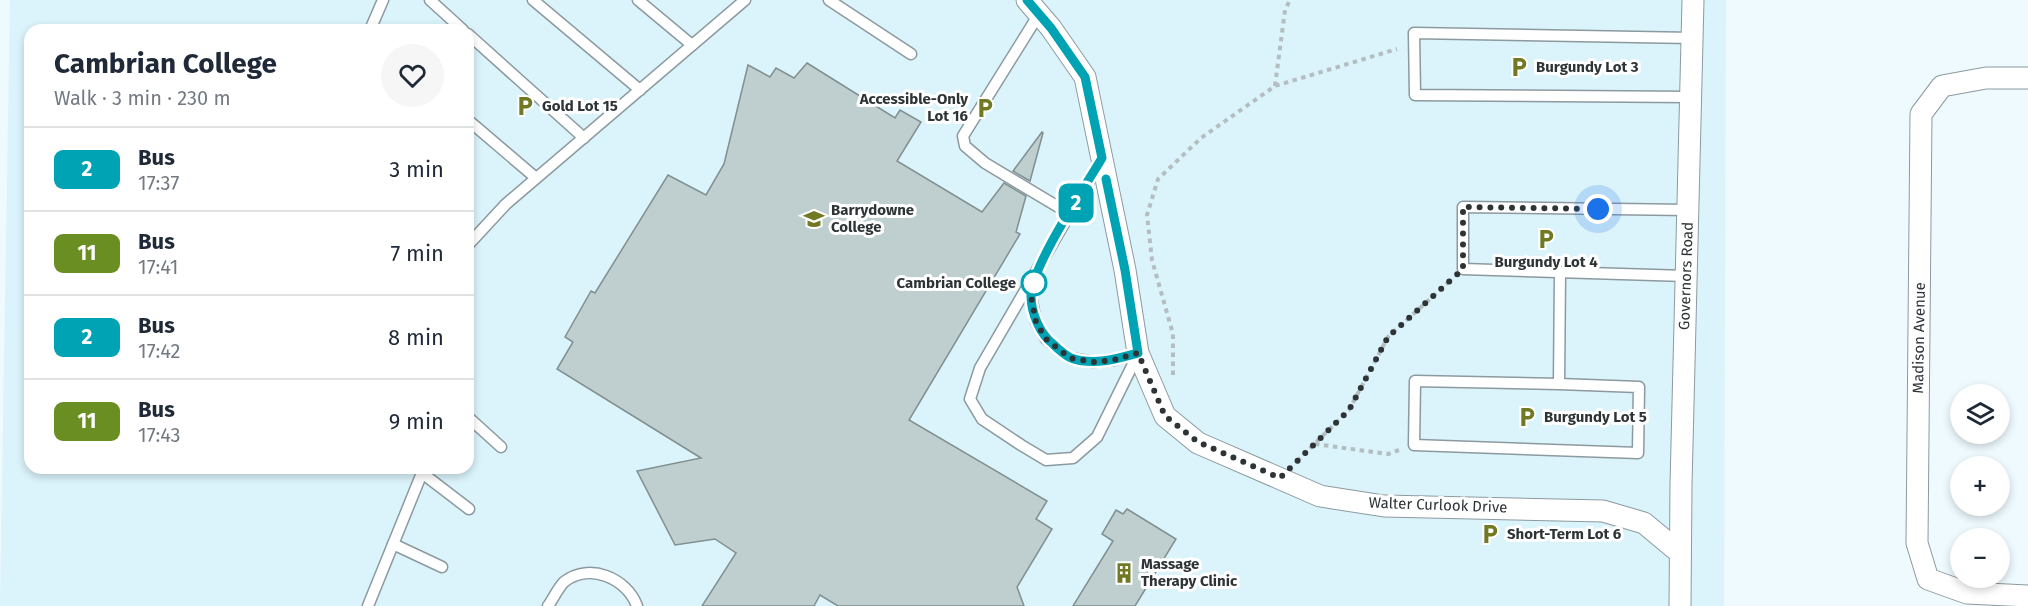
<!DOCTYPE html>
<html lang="en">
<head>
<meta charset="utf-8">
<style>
  body { margin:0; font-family:"Fira Sans",sans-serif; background:#f6f6f7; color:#1f2937; height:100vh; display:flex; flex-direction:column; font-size:22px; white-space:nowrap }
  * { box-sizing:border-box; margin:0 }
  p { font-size:20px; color:#747a83 }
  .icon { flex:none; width:33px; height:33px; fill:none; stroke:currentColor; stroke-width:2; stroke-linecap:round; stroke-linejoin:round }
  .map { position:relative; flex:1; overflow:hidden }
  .side { position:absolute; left:24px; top:24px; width:450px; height:450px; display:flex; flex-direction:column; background:#fff; border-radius:18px; box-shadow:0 3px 9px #0003 }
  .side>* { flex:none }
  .badge { padding:0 12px; border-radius:9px; font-size:21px; line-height:39px }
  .controls { position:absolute; left:1950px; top:384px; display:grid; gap:12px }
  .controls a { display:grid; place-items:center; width:60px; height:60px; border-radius:50%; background:#fff; box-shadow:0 3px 9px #0003; font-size:30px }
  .you { position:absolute; width:30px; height:30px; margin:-15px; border:4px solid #fff; border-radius:50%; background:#1a73e8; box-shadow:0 0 0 9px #1a73e833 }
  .map>.badge { position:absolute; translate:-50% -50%; box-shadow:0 0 0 3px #fff }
  .round { display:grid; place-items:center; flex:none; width:63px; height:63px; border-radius:32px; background:#f6f6f7 }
  .headline { display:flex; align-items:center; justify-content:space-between; height:102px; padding:0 30px }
  h1 { font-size:28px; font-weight:700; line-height:45px }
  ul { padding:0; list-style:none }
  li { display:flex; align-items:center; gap:18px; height:84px; padding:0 30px; border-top:2px solid #e0e1e3 }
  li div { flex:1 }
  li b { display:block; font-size:22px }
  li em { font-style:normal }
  li .badge { min-width:66px; font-weight:700; text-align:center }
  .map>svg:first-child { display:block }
</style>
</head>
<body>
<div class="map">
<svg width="2028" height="606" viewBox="0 0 2028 606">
  <rect width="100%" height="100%" fill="#eefafe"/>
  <path fill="#dbf3fb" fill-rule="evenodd" d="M 10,0 L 1726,0 L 1724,606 L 0,606 ZM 30,30 L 468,30 L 468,468 L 30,468 Z"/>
  <g fill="#bfcfcf" stroke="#808f8f" stroke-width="1.5">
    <path d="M 807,63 L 895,118 L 900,110 L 921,122 L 897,161 L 982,212 L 1004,183 L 1026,196 L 1016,232 L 1020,234 L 909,420 L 1047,501 L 1036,519 L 1052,529 L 1017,587 L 1024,606 L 838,606 L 820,595 L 814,606 L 702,606 L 736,553 L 715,539 L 675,545 L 637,471 L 701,458 L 557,369 L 573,342 L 565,337 L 591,291 L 595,293 L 668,175 L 706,195 L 724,164 L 748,65 L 770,77 L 776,68 L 794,78 Z"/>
    <path d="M 1042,132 L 1043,133 L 1030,181 L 1013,171 Z"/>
    <path d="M 1127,509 L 1176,539 L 1135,606 L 1073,606 L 1113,541 L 1102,534 L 1116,510 L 1123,514 Z"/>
  </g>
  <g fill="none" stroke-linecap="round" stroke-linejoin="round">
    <g stroke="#8c9a9f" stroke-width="13">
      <g id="service">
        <path d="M 430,0 L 463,30"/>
        <path d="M 533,0 L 640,90"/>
        <path d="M 638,0 L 692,45"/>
        <path d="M 829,0 L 911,54"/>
        <path d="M 1039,14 L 963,136 L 965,146 L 985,163 L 1070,214"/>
        <path d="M 370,30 L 383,0"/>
        <path d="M 468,34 L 584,138"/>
        <path d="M 1691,97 L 1415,95 L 1414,33 L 1692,38"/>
        <path d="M 468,120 L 536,178"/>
        <path d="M 1101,160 L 980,368 L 970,399 L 982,419 L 1021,445 L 1046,460 L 1073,458 L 1097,437 L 1138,354"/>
        <path d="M 468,245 L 506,204 L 745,0"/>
        <path d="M 1686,276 L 1463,269 L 1463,207 L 1688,210"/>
        <path d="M 1035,281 L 1031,296 L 1036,322 L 1046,339 L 1070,358 L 1093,362 L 1114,360 L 1138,353"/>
        <path d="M 1559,384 L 1415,381 L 1414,445 L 1638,453 L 1639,387 L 1559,384 L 1560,272"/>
        <path d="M 468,417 L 501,447"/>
        <path d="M 422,473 L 469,509"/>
        <path d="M 393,544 L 442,567"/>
        <path d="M 368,606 L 424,468"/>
        <path d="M 548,606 C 553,599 558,588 564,582 C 589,562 627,578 637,606"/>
      </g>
    </g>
    <g stroke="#8c9a9f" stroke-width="23">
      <g id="minor">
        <path d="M 1027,0 L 1051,28 L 1085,77 L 1125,270 L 1138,353 L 1165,416 L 1198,443 L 1320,496 L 1384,506 L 1603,511 L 1644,523 L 1680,553"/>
        <path d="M 2028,78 L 1986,78 L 1942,86 L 1921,114 L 1917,543 L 1928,579 L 1967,593 L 2028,596"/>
        <path d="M 1680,606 L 1681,485 L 1693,0"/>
      </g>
    </g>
    <g stroke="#b4bec1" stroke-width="4" stroke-dasharray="4.5 4.5" stroke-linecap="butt">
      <path d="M 1275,86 L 1285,10 L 1290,0"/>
      <path d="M 1173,375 L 1173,334 L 1152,260 L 1147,215 L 1158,179 L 1201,138 L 1275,86 L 1397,49"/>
      <path d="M 1315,444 L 1388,454 L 1399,450"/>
      <path d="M 1297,461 L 1349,410 L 1388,337 L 1452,279"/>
    </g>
    <use href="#service" stroke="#fff" stroke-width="10"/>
    <use href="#minor" stroke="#fff" stroke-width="21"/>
  </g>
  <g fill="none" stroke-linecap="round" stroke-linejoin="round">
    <g stroke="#fff" stroke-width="14">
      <path id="line" d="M 1027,0 L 1051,28 L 1085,77 L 1102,158 C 1085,187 1031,267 1031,296 C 1031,313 1040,334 1053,344 C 1058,349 1065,355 1071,358 C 1093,366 1117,359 1138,353 L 1125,270 L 1106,179"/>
    </g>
    <use href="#line" stroke="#00a3b4" stroke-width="9"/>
    <path stroke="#2e3436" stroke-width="6" stroke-dasharray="0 10.8" d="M 1034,283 L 1035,281 L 1031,296 L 1036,322 L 1046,339 L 1070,358 L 1093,362 L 1114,360 L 1138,353 L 1165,416 L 1198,442 L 1280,478 L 1349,410 L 1388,337 L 1463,269 L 1463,207 L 1598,209"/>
  </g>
  <defs>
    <g id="parking-bare" transform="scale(1.62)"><path d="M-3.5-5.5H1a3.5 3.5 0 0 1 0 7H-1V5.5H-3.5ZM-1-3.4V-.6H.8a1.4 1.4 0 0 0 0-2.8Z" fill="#717923" stroke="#fff" stroke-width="2.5" paint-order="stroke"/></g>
    <g id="school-bare" transform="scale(1.62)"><path d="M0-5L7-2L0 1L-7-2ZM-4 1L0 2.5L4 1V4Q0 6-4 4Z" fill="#717923" stroke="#fff" stroke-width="2.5" paint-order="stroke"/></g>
    <g id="building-bare" transform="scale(1.62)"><path d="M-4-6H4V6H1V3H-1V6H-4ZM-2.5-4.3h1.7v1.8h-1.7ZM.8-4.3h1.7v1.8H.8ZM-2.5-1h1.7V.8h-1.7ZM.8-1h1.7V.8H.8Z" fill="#717923" stroke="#fff" stroke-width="2.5" paint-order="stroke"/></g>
  </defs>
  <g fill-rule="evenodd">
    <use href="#parking-bare" x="1519" y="67"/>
    <use href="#parking-bare" x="525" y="106"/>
    <use href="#parking-bare" x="985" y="108"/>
    <use href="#school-bare" x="814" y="219"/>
    <use href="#parking-bare" x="1546" y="239"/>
    <use href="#parking-bare" x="1527" y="417"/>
    <use href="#parking-bare" x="1490" y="534"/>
    <use href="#building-bare" x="1124" y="573"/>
  </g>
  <circle fill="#fff" stroke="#00a3b4" stroke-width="3" cx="1034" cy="283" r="12"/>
  <g text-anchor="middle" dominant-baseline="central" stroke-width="6" stroke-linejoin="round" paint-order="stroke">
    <g font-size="15" font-weight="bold" fill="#2e3436" stroke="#fff" text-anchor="start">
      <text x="1536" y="67">Burgundy Lot 3</text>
      <text x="968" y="99" text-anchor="end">Accessible-Only<tspan x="968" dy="17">Lot 16</tspan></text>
      <text x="542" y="106">Gold Lot 15</text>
      <text x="831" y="210">Barrydowne<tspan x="831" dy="17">College</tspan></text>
      <text x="1546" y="262" text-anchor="middle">Burgundy Lot 4</text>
      <text x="1544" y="417">Burgundy Lot 5</text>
      <text x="1507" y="534">Short-Term Lot 6</text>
      <text x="1141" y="564">Massage<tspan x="1141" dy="17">Therapy Clinic</tspan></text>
    </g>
    <g font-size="15" fill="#2e3436" stroke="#fff">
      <text transform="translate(1686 276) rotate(-88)">Governors Road</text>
      <text transform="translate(1919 338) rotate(-89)">Madison Avenue</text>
      <text transform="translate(1438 505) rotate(2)">Walter Curlook Drive</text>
    </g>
    <g font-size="15" font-weight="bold" fill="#2e3436" stroke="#fff" text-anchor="end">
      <text x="1016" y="283">Cambrian College</text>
    </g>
  </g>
</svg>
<div class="controls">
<a><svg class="icon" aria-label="layers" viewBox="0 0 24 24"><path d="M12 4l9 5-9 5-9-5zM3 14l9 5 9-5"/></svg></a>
<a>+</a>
<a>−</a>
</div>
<div class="you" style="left:1598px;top:209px"></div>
<b class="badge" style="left:1076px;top:203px;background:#00a3b4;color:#fff">2</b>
<section class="side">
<div class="headline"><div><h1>Cambrian College</h1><p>Walk · 3 min · 230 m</p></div><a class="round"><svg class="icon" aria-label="heart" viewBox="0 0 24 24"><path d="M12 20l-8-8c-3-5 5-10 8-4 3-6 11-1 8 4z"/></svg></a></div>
<ul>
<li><span class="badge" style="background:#00a3b4;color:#fff">2</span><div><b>Bus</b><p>17:37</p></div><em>3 min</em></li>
<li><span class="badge" style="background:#6b8e23;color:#fff">11</span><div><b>Bus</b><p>17:41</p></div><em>7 min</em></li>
<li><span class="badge" style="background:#00a3b4;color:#fff">2</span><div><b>Bus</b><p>17:42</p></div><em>8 min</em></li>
<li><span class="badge" style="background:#6b8e23;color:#fff">11</span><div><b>Bus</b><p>17:43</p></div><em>9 min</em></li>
</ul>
</section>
</div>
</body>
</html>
